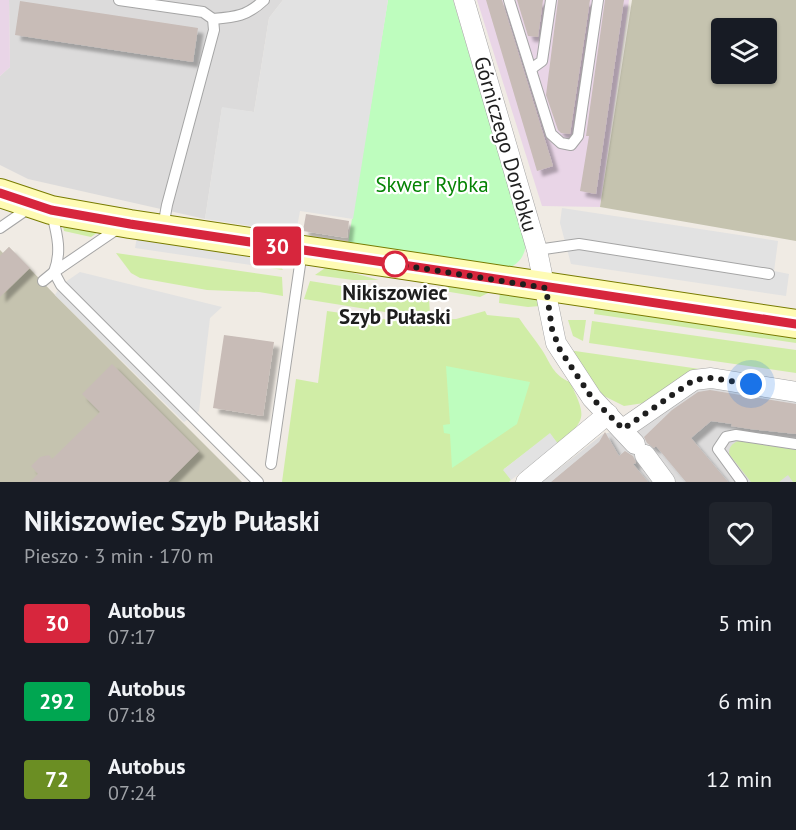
<!DOCTYPE html>
<html lang="pl">
<head>
<meta charset="utf-8">
<style>
  body { margin:0; font-family:"PT Sans",sans-serif; background:#20242c; color:#f1f3f6; height:100vh; display:flex; flex-direction:column; font-size:22px; white-space:nowrap }
  * { box-sizing:border-box; margin:0 }
  p { font-size:20px; color:#9ea1a6 }
  .icon { flex:none; width:33px; height:33px; fill:none; stroke:currentColor; stroke-width:2; stroke-linecap:round; stroke-linejoin:round }
  .map { position:relative; height:482px; overflow:hidden }
  .side { display:flex; flex-direction:column; background:#171b24; flex:1 }
  .side>* { flex:none }
  .badge { padding:0 12px; border-radius:4px; font-size:21px; line-height:39px }
  .tools { position:absolute; left:711px; top:18px; display:grid; gap:12px }
  .tools a { display:grid; place-items:center; width:66px; height:66px; border-radius:6px; background:#171b24; box-shadow:0 2px 4px #0004; font-size:30px }
  .you { position:absolute; width:30px; height:30px; margin:-15px; border:4px solid #fff; border-radius:50%; background:#1a73e8; box-shadow:0 0 0 9px #1a73e833 }
  .map>.badge { position:absolute; translate:-50% -50%; box-shadow:0 0 0 3px #fff }
  .round { display:grid; place-items:center; flex:none; width:63px; height:63px; border-radius:6px; background:#20242c }
  .head { display:flex; align-items:center; justify-content:space-between; height:102px; padding:0 24px }
  h1 { font-size:28px; font-weight:800; line-height:45px }
  ul { padding:0; list-style:none }
  li { display:flex; align-items:center; gap:18px; height:78px; padding:0 24px }
  li div { flex:1 }
  li b { display:block; font-size:22px }
  li em { font-style:normal }
  li .badge { min-width:66px; font-weight:700; text-align:center }
  .map>svg:first-child { display:block }
</style>
</head>
<body>
<div class="map">
<svg width="796" height="482" viewBox="0 0 796 482">
  <defs>
    <filter id="shadow"><feDropShadow dx="5.5" dy="5.5" stdDeviation="1.5" flood-color="#0004"/></filter>
  </defs>
  <rect width="100%" height="100%" fill="#f0ebe4"/>
  <g fill="#dcdbdb">
    <path d="M 9,0 L 283,0 L 269,18 L 254,112 L 222,108 L 205,219 L 28,179 L 0,165 L 0,76 L 10,67 Z"/>
    <path d="M 698,385 L 796,395 L 796,482 L 542,482 L 603,434 L 612,432 Z"/>
  </g>
  <g fill="#e9d5e7">
    <path d="M 0,0 L 9,0 L 10,67 L 0,76 Z"/>
    <path d="M 477,0 L 629,0 L 600,207 L 542,206 Z"/>
  </g>
  <g fill="#c5c3af" fill-rule="evenodd">
    <path d="M 632,0 L 796,0 L 796,241 L 600,207 ZM 766,28 L 766,74 L 722,74 L 722,28 Z"/>
    <path d="M 9,247 L 55,295 L 242,482 L 0,482 L 0,250 L 3,253 Z"/>
  </g>
  <g fill="#d0eda6">
    <path d="M 63,226 L 98,232 L 91,237 L 64,231 Z"/>
    <path d="M 116,253 L 282,277 L 283,296 L 259,292 L 207,290 L 140,278 L 131,273 Z"/>
    <path d="M 258,257 C 269,257 277,260 283,270 L 257,266 Z"/>
    <path d="M 325,268 L 335,268 L 379,280 L 353,280 L 315,275 Z"/>
    <path d="M 310,281 L 429,300 L 430,313 L 391,313 L 304,299 Z"/>
    <path d="M 467,285 L 488,288 L 488,293 L 480,297 L 432,289 Z"/>
    <path d="M 500,290 L 536,298 L 540,306 L 528,307 L 499,303 Z"/>
    <path d="M 595,304 L 796,333 L 796,343 L 594,314 Z"/>
    <path d="M 327,311 L 397,321 L 456,319 L 485,311 L 487,315 L 519,318 C 526,329 535,339 542,350 C 551,364 553,375 570,382 C 585,415 589,419 558,444 L 550,434 L 504,469 L 511,480 L 509,482 L 282,482 L 296,379 L 318,383 Z"/>
    <path d="M 568,320 L 586,320 L 583,341 L 573,336 Z"/>
    <path d="M 592,321 L 796,350 L 796,373 L 589,343 Z"/>
    <path d="M 573,351 L 575,351 L 796,383 L 707,373 L 644,403 L 624,406 L 602,395 Z"/>
    <path d="M 738,441 L 796,450 L 796,482 L 793,482 L 788,475 L 779,482 L 751,482 L 729,454 C 729,446 732,444 738,441 Z"/>
  </g>
  <g fill="#befdbe">
    <path d="M 388,0 L 453,0 L 526,245 C 524,257 519,263 509,268 L 348,243 Z"/>
    <path d="M 446,366 L 530,382 L 517,424 L 452,468 L 450,434 L 444,433 L 443,425 L 450,424 Z"/>
  </g>
  <g fill="#e2e2e2">
    <path d="M 283,0 L 388,0 L 353,219 L 300,211 L 296,233 L 205,219 L 222,107 L 254,112 L 269,18 Z"/>
    <path d="M 562,208 L 778,241 L 774,271 L 789,274 L 786,296 L 571,264 L 560,223 Z"/>
    <path d="M 137,236 L 259,254 L 257,266 L 135,248 Z"/>
    <path d="M 80,272 L 222,307 L 210,318 L 199,411 L 184,422 L 55,295 L 61,285 Z"/>
    <path d="M 550,433 L 558,444 L 511,480 L 503,470 Z"/>
  </g>
  <g fill="#c8bcb7" filter="url(#shadow)">
    <path d="M 486,0 L 502,0 L 553,166 L 537,171 Z"/>
    <path d="M 517,0 L 543,0 L 538,37 L 528,36 Z"/>
    <path d="M 558,0 L 590,0 L 570,134 L 561,133 L 558,130 L 546,95 Z"/>
    <path d="M 605,0 L 624,0 L 596,194 L 580,191 L 589,136 L 586,136 Z"/>
    <path d="M 20,1 L 198,28 L 193,62 L 15,35 Z"/>
    <path d="M 306,214 L 349,221 L 347,238 L 303,231 Z"/>
    <path d="M 9,247 L 30,268 L 0,297 L 0,256 Z"/>
    <path d="M 224,335 L 274,342 L 263,416 L 213,408 Z"/>
    <path d="M 112,364 L 199,451 L 168,482 L 30,482 L 38,474 L 31,466 L 40,457 L 49,455 L 52,459 L 100,412 L 82,394 Z"/>
    <path d="M 710,390 L 796,404 L 796,434 L 750,429 L 731,426 L 732,424 L 711,421 L 691,438 L 728,482 L 686,482 L 656,446 L 654,448 L 647,443 L 644,437 L 672,410 L 698,392 Z"/>
    <path d="M 605,432 L 619,456 L 625,451 L 633,456 L 636,463 L 633,464 L 648,482 L 551,482 L 599,442 Z"/>
  </g>
  <g fill="none" stroke-linecap="round" stroke-linejoin="round">
    <g stroke="#a5a5a5" stroke-width="12">
      <g id="lane">
        <path d="M 119,0 L 203,12 L 213,19 L 214,30 L 167,205 L 163,227"/>
        <path d="M 509,0 L 551,134 L 561,143 L 571,145 L 578,136 L 598,0"/>
        <path d="M 213,19 C 236,17 247,16 264,0"/>
        <path d="M 531,69 L 542,61 L 551,0"/>
        <path d="M 52,214 C 57,234 62,252 54,272 L 61,285 L 258,482"/>
        <path d="M 0,228 L 29,208"/>
        <path d="M 537,250 L 579,244 L 769,274"/>
        <path d="M 43,281 L 54,272 L 120,227"/>
        <path d="M 271,464 L 302,251"/>
        <path d="M 742,482 L 718,449 L 726,437 L 736,435 L 796,444"/>
      </g>
    </g>
    <g stroke="#a5a5a5" stroke-width="21">
      <g id="street">
        <path d="M 464,0 L 537,250 L 556,343 L 592,398 L 635,444"/>
        <path d="M 623,429 L 694,380 L 711,378 L 796,392"/>
        <path d="M 645,455 L 665,482"/>
        <path d="M 526,482 L 608,414"/>
      </g>
    </g>
    <g stroke="#787b00" stroke-width="30">
      <path id="secondary" d="M 0,193 L 51,210 L 130,224 L 796,324"/>
    </g>
    <use href="#lane" stroke="#fff" stroke-width="10"/>
    <use href="#street" stroke="#fff" stroke-width="20"/>
    <use href="#secondary" stroke="#fefbb4" stroke-width="28"/>
  </g>
  <g fill="none" stroke-linecap="round" stroke-linejoin="round">
    <g stroke="#fff" stroke-width="14">
      <path id="line" d="M 0,193 L 51,210 L 130,224 L 796,324"/>
    </g>
    <use href="#line" stroke="#d7263d" stroke-width="9"/>
    <path stroke="#1e1e1e" stroke-width="6" stroke-dasharray="0 10.8" d="M 395,264 L 546,288 L 552,329 L 560,350 L 592,398 L 623,429 L 694,380 L 711,378 L 751,384"/>
  </g>
  <circle fill="#fff" stroke="#d7263d" stroke-width="3" cx="395" cy="264" r="12"/>
  <g text-anchor="middle" dominant-baseline="central" stroke-width="4.5" stroke-linejoin="round" paint-order="stroke">
    <g font-size="21" fill="#1e1e1e" stroke="#fff">
      <text transform="translate(506 144) rotate(74)">Górniczego Dorobku</text>
    </g>
    <g font-size="21" fill="#058404" stroke="#fff">
      <text x="432" y="184">Skwer Rybka</text>
    </g>
    <g font-size="21" font-weight="bold" fill="#1e1e1e" stroke="#fff">
      <text x="395" y="292">Nikiszowiec<tspan x="395" dy="24">Szyb Pułaski</tspan></text>
    </g>
  </g>
</svg>
<div class="tools">
<a><svg class="icon" aria-label="layers" viewBox="0 0 24 24"><path d="M12 4l9 5-9 5-9-5zM3 14l9 5 9-5"/></svg></a>
</div>
<div class="you" style="left:751px;top:384px"></div>
<b class="badge" style="left:277px;top:246px;background:#d7263d;color:#fff">30</b>
</div>
<section class="side">
<div class="head"><div><h1>Nikiszowiec Szyb Pułaski</h1><p>Pieszo · 3 min · 170 m</p></div><a class="round"><svg class="icon" aria-label="heart" viewBox="0 0 24 24"><path d="M12 20l-8-8c-3-5 5-10 8-4 3-6 11-1 8 4z"/></svg></a></div>
<ul>
<li><span class="badge" style="background:#d7263d;color:#fff">30</span><div><b>Autobus</b><p>07:17</p></div><em>5 min</em></li>
<li><span class="badge" style="background:#00a651;color:#fff">292</span><div><b>Autobus</b><p>07:18</p></div><em>6 min</em></li>
<li><span class="badge" style="background:#6b8e23;color:#fff">72</span><div><b>Autobus</b><p>07:24</p></div><em>12 min</em></li>
</ul>
</section>
</body>
</html>
